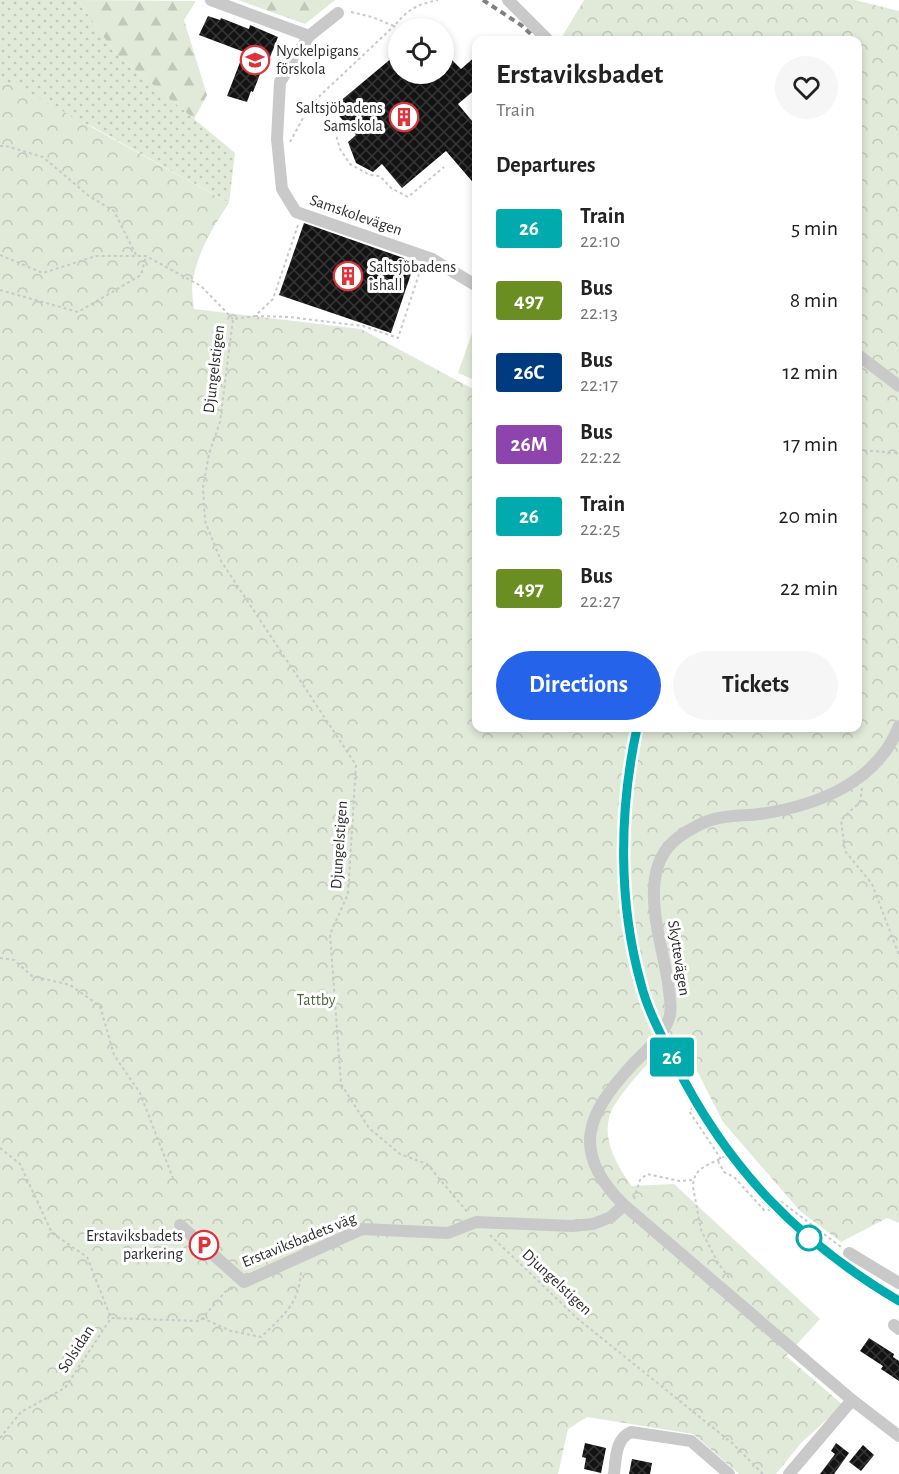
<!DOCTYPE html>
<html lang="en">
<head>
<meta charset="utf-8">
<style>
  body { margin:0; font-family:"Alegreya Sans",sans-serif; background:#f6f6f6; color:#222; height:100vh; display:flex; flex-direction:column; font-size:22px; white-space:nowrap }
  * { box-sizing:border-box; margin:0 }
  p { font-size:20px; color:#767676 }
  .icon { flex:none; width:33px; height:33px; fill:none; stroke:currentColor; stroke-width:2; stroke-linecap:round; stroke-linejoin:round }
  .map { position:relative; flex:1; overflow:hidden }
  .panel { position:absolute; left:472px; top:36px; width:390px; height:696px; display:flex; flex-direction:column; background:#fff; border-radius:12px; box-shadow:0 3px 9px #0003 }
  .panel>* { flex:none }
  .badge { padding:0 12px; border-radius:4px; font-size:21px; line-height:39px }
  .buttons { position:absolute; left:388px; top:18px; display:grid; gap:12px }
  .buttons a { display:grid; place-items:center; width:66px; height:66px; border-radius:50%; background:#fff; box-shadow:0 3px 9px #0003; font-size:30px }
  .map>.badge { position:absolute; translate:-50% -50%; box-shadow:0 0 0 3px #fff }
  h2 { padding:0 24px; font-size:22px; line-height:54px }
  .round { display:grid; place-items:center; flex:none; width:63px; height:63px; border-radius:32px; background:#f6f6f6 }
  .headline { display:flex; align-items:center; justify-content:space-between; height:102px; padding:0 24px }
  h1 { font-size:28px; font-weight:700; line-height:45px }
  .primary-button { display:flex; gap:12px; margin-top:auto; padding:12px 24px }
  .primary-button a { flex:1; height:69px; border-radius:36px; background:#2563eb; color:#fff; font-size:24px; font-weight:700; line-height:69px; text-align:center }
  .primary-button a+a { background:#f6f6f6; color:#222 }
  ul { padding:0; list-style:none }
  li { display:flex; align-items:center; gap:18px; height:72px; padding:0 24px }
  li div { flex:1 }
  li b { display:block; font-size:22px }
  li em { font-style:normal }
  li .badge { min-width:66px; font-weight:700; text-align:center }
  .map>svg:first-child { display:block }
</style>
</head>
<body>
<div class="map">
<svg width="899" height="1474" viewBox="0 0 899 1474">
  <defs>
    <pattern id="grass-dots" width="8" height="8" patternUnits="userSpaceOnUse" patternTransform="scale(1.5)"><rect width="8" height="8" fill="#e1e9d9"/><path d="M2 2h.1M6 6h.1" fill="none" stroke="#c1c8ba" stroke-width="1.8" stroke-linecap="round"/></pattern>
    <pattern id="forest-firs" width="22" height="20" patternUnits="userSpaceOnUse" patternTransform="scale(1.5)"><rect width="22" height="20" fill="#e1e9d9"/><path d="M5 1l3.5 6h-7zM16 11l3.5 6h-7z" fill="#c1c8ba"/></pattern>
    <pattern id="park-crowns" width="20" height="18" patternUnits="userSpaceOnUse" patternTransform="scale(1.5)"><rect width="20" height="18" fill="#e1e9d9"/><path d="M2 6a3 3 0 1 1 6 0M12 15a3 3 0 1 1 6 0" fill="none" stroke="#c1c8ba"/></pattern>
    <pattern id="building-cross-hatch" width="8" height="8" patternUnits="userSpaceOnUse" patternTransform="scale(1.5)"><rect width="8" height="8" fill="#131313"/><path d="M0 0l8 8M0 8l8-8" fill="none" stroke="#363636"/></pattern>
  </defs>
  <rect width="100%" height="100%" fill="#fff"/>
  <path fill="url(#grass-dots)" d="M 0,0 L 78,0 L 115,53 L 235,153 L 229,203 L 93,127 L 0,87 Z"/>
  <g fill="url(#forest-firs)">
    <path d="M 78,0 L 196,1 L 184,20 L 207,95 L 194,119 L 115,53 Z"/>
    <path d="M 238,0 L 335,0 L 305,24 Z"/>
  </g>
  <path fill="url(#park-crowns)" d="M 584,0 L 855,0 L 899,11 L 899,1223 L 887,1218 L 841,1242 L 800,1211 L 723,1122 L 686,1049 L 676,1035 C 660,1050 613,1098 609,1118 C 603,1141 618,1168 632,1186 L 674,1184 L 820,1319 L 786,1356 L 843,1405 L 801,1443 L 776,1474 L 739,1474 L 693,1434 L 587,1417 L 568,1429 L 558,1474 L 0,1474 L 0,87 L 12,83 L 229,203 C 213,227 198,251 193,280 C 191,289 193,300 194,309 L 361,329 L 477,391 L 477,728 L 858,728 L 858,40 L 560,40 Z"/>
  <path fill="#e1e9d9" d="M 477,319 L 477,381 L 458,373 Z"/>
  <g fill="url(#building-cross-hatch)">
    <path d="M 208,16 L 220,20 L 221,18 L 249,29 L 250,25 L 278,37 L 267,65 L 264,64 L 253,92 L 251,91 L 247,102 L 227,96 L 244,52 L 199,35 Z"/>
    <path d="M 399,52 L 399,74 L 444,74 L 444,67 L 452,60 L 461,69 L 477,55 L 477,88 L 458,104 L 477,127 L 477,187 L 446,151 L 402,188 L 382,164 L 373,172 L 356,163 L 348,142 L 356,135 L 332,108 Z"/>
    <path d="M 304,223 L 415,262 L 391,333 L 279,295 Z"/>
    <path d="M 869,1338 L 894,1354 L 893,1357 L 899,1361 L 899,1381 L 881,1369 L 883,1366 L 860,1351 Z"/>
    <path d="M 585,1443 L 606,1448 L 601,1473 L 584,1469 L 586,1458 L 582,1457 Z"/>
    <path d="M 836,1443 L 849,1453 L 834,1474 L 820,1474 L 835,1454 L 831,1451 Z"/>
    <path d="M 863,1445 L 874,1455 L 861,1471 L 849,1462 Z"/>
    <path d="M 632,1459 L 652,1463 L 650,1474 L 629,1474 Z"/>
  </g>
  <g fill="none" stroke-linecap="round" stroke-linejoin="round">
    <g stroke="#c9c9c9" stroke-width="2" stroke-dasharray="3 3" stroke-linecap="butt">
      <path d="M 351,12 L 372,17 L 394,26 C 409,9 415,5 438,0"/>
      <path d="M 315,101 L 335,131 L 340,149 L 350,164 L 370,175 L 380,176 L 391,188 L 408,197 L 444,167"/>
      <path d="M 290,142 L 310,105 L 394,26 L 399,31"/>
      <path d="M 0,146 L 6,146 L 43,157 L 89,196 L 114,211 L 137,257"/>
      <path d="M 298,225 L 273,299 L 255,316 L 233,319 L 220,422 L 209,454 L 203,487 L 205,521 L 221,561 L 356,765 L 348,894 L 330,934 L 341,1084 L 369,1128 L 400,1154 L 427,1164 L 469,1214"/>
      <path d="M 0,255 L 43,273 L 96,256 L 146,256 L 201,286 L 233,319"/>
      <path d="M 0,290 L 78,312 L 141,275 L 146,256"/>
      <path d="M 255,316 L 289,317 L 363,326 L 398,338 L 421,268"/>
      <path d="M 858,450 L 899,453"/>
      <path d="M 862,788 L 860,802 L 841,820 L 845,851 L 872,884 L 899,955"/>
      <path d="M 0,958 L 14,960 L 32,976 L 70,985 L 100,1006 L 114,1055 L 140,1093 L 174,1181"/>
      <path d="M 682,1089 C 705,1131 733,1168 765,1204"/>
      <path d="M 693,1108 L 689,1111 L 721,1159"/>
      <path d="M 0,1148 L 20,1164 L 52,1233 L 87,1257 L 111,1318"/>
      <path d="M 725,1156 C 711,1165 693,1166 693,1187 L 701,1230 L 718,1263 L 730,1279"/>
      <path d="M 718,1161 L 724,1172 L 734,1177 L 764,1210 L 769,1210 L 779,1200 L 841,1247"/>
      <path d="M 634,1199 L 640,1180 L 647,1174 L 680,1181 L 692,1180"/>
      <path d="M 490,1235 L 578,1319 L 732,1443 L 763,1474"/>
      <path d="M 202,1318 L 231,1331 L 261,1337 C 284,1315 300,1303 301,1270"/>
      <path d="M 0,1438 L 21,1412 L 65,1388 L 111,1318 L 200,1321 L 225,1292 L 233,1288"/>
    </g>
    <g stroke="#c9c9c9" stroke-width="12">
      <path d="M 211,0 L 309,36"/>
      <path d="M 508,0 L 548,40"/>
      <path d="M 338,13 L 309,36 L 280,82 L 277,139 L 282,189 L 296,212 L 432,259 L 477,286"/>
      <path d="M 858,355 L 899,386"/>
      <path d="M 899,726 C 877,783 816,806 760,814 C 744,816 726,815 711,820 C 701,823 687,831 679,837 C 634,869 662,940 668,983 C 669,993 672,1005 670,1015 C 664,1037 647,1049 632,1065 C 586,1115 570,1152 624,1205 L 852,1400 L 899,1436"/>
      <path d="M 180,1225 L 244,1282 L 362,1229 L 448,1233 L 476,1222 L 572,1226 L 593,1224 L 611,1217 L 624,1205"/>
      <path d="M 849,1253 L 899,1283"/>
      <path d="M 894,1325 L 899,1329"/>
      <path d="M 614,1474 C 616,1459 615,1439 631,1432 L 691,1441 L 729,1474"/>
      <path d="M 789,1474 L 852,1400"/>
    </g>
    <g stroke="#818181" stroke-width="4" stroke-dasharray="6 4.5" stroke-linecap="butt">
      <path d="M 483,0 L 521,25 L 537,40"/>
      <path d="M 623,841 L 627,790 L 637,728"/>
      <path d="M 669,1051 C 725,1163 792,1237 899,1301"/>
    </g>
  </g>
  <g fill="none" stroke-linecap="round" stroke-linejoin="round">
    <g stroke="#fff" stroke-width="14">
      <path id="line" d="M 637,728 C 619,811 618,902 641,984 C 648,1012 663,1038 675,1063 C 728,1169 798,1241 899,1301"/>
    </g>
    <use href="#line" stroke="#00aaad" stroke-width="9"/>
  </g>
  <defs>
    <g id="school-ring" transform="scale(1.5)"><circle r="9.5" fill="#fff" stroke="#dd3339" stroke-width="1.5"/><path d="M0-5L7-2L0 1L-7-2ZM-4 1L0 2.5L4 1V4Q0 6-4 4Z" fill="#dd3339"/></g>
    <g id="building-ring" transform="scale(1.5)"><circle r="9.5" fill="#fff" stroke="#dd3339" stroke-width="1.5"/><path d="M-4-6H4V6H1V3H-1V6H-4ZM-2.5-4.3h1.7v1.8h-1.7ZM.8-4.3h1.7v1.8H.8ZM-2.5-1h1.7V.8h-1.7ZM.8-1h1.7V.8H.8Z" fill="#dd3339"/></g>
    <g id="parking-ring" transform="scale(1.5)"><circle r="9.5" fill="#fff" stroke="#dd3339" stroke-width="1.5"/><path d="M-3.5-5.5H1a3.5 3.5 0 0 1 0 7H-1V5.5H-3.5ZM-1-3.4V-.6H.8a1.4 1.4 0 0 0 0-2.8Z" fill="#dd3339"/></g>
  </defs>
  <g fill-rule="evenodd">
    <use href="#school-ring" x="255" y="60"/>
    <use href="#building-ring" x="404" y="117"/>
    <use href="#building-ring" x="348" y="276"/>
    <use href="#parking-ring" x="204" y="1245"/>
  </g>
  <circle fill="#fff" stroke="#00aaad" stroke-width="3" cx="809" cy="1238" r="12"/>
  <g text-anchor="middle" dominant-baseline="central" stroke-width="6" stroke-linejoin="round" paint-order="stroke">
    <g font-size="16" fill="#2c2c2c" stroke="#fff" text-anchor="start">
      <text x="276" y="51">Nyckelpigans<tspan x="276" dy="18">förskola</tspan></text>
      <text x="383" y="108" text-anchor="end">Saltsjöbadens<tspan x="383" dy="18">Samskola</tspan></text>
      <text x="369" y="267">Saltsjöbadens<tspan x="369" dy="18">ishall</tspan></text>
      <text x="183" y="1236" text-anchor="end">Erstaviksbadets<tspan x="183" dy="18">parkering</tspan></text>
    </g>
    <g font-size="16" fill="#2c2c2c" stroke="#fff">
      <text transform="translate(356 215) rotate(19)">Samskolevägen</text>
      <text transform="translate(214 369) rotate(-83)">Djungelstigen</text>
      <text transform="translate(339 845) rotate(-86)">Djungelstigen</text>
      <text transform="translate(679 958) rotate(81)">Skyttevägen</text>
      <text transform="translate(299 1240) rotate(-22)">Erstaviksbadets väg</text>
      <text transform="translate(557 1282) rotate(43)">Djungelstigen</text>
      <text transform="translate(76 1349) rotate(-57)">Solsidan</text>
    </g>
    <g font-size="16" fill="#4d653c" stroke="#fff">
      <text x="316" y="1000">Tattby</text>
    </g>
  </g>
</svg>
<div class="buttons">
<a><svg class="icon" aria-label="locate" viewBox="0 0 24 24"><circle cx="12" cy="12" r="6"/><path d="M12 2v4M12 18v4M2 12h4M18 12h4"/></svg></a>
</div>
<b class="badge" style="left:672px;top:1057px;background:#00aaad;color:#fff">26</b>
<section class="panel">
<div class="headline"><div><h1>Erstaviksbadet</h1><p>Train</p></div><a class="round"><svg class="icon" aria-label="heart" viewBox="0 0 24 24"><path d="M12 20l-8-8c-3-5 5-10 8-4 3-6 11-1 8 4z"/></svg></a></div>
<h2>Departures</h2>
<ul>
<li><span class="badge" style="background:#00aaad;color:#fff">26</span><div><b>Train</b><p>22:10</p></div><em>5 min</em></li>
<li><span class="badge" style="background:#6b8e23;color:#fff">497</span><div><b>Bus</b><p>22:13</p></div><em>8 min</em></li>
<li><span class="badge" style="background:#003b80;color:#fff">26C</span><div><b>Bus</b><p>22:17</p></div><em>12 min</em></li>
<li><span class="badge" style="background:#8e44ad;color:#fff">26M</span><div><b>Bus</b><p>22:22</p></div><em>17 min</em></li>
<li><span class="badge" style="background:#00aaad;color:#fff">26</span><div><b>Train</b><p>22:25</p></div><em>20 min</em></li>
<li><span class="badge" style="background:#6b8e23;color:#fff">497</span><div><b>Bus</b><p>22:27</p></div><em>22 min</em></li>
</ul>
<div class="primary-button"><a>Directions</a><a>Tickets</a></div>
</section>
</div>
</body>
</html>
